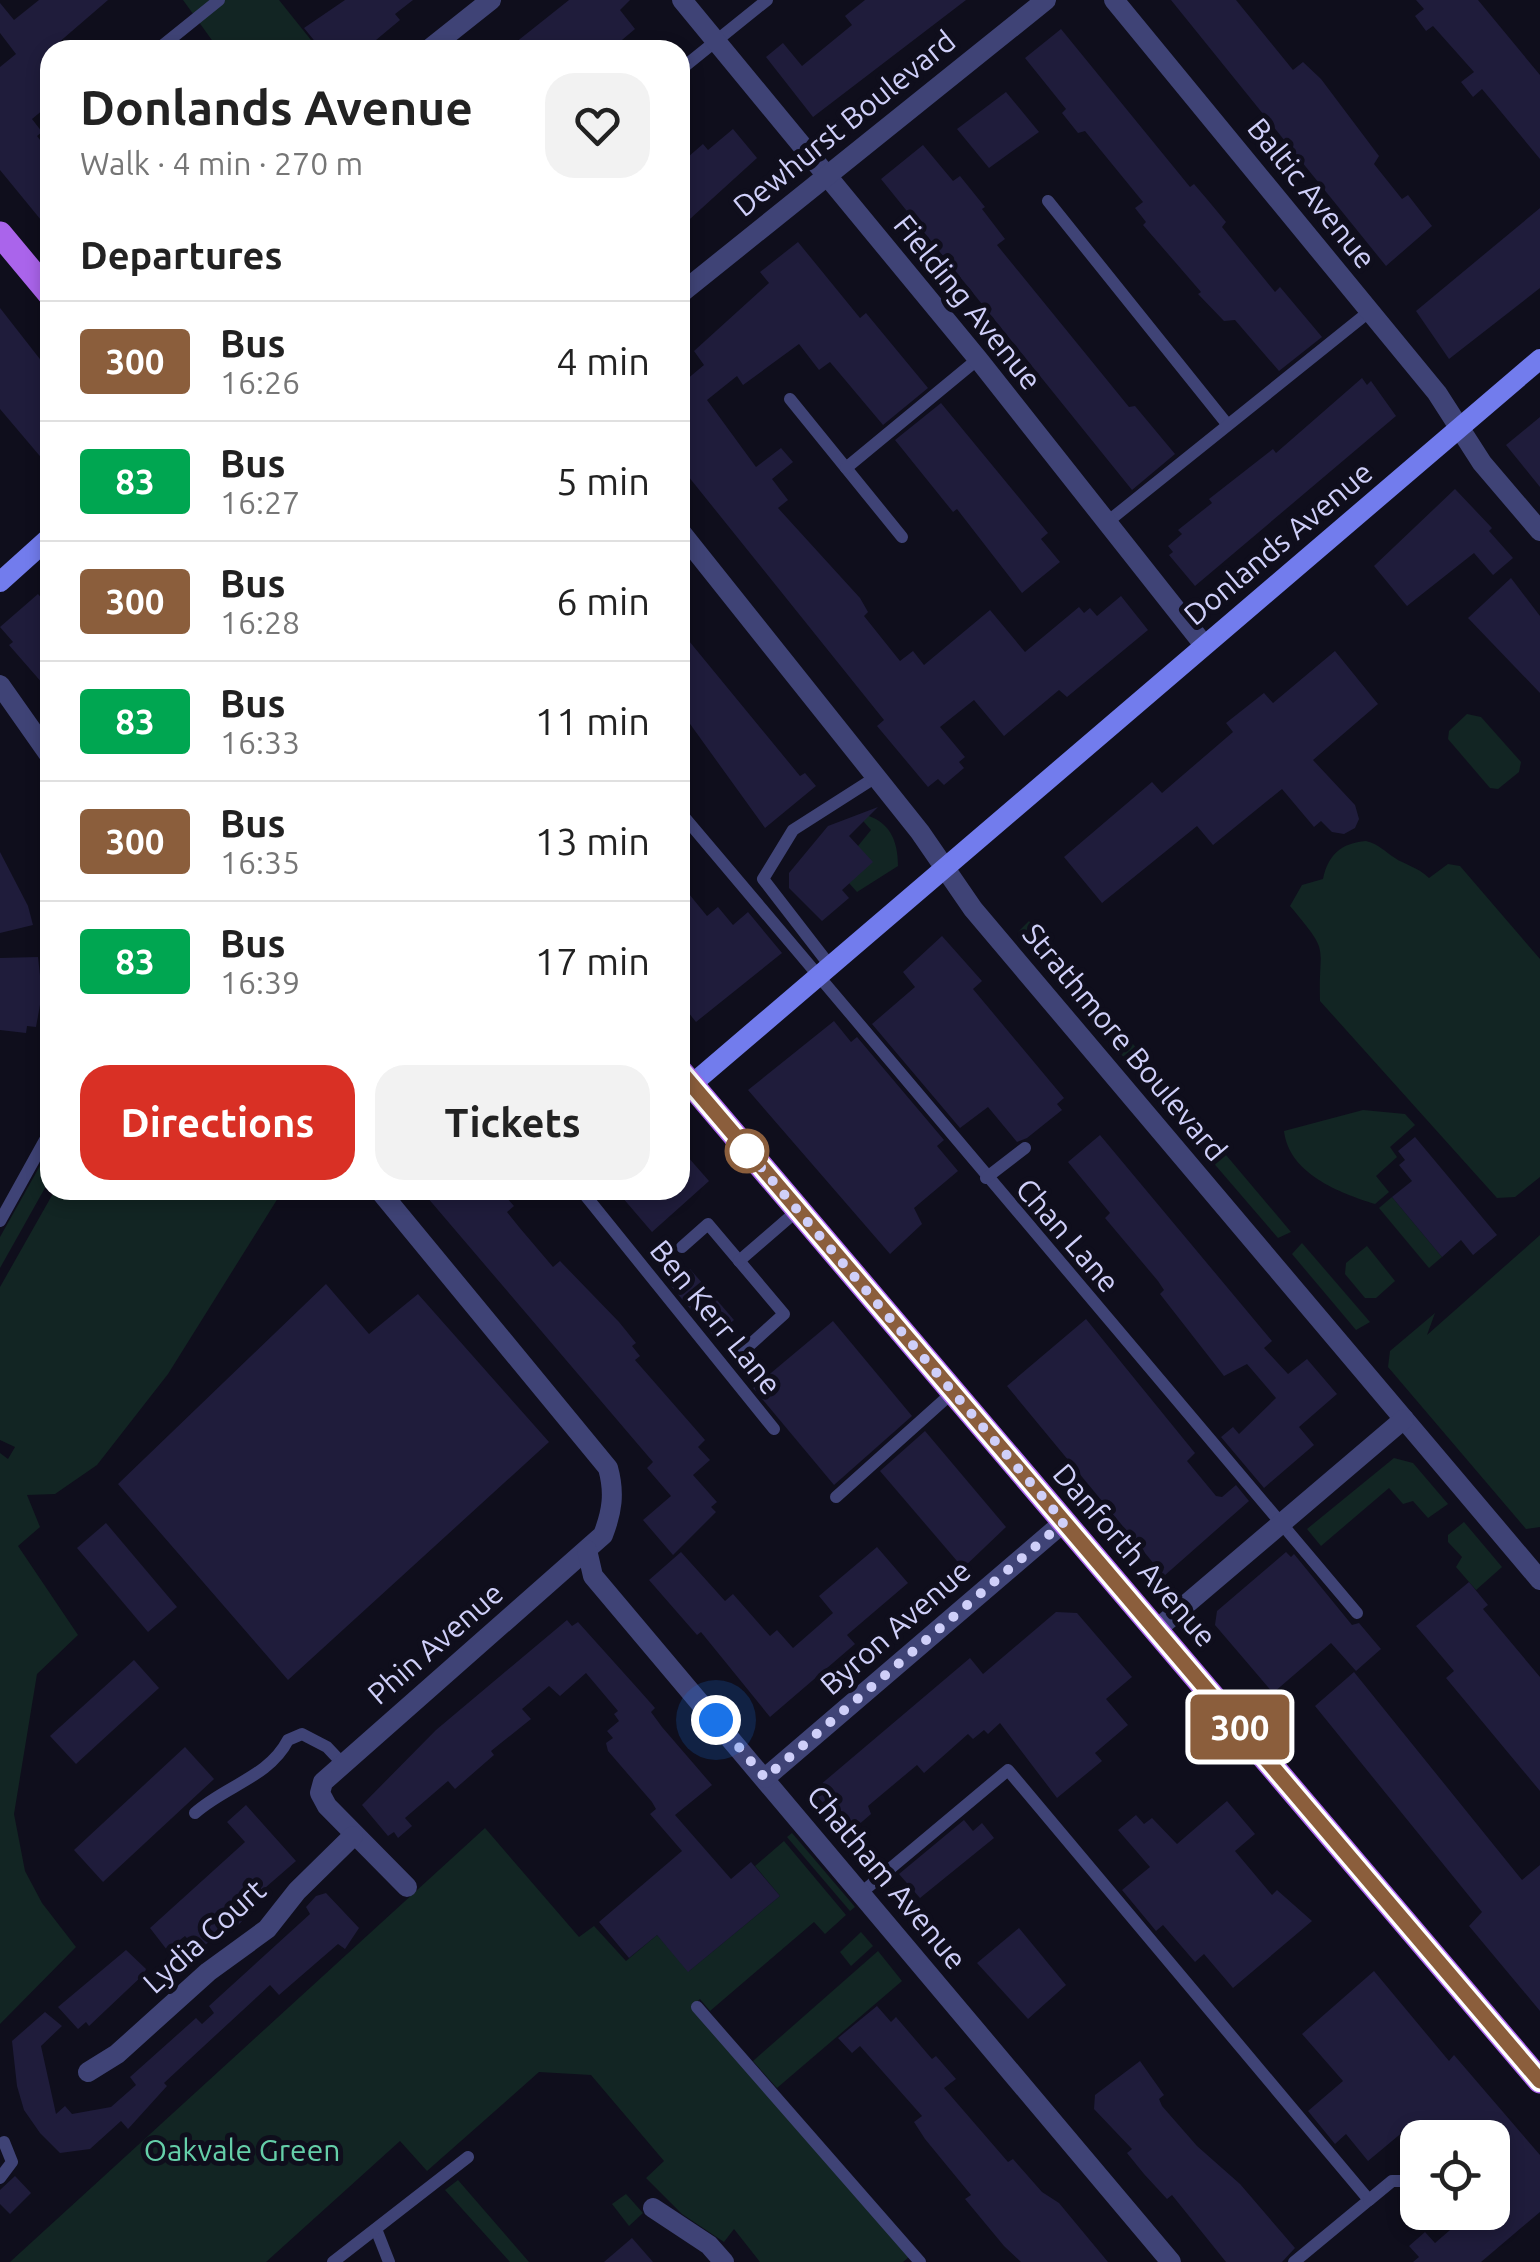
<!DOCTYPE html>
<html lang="en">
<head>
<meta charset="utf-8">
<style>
  body { margin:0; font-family:Ubuntu,sans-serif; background:#f2f2f2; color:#222; height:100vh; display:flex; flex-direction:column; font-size:38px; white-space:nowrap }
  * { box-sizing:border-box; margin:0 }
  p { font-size:32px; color:#767676 }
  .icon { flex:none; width:55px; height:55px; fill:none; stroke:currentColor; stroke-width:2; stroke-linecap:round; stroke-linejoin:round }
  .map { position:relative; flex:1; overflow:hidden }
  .drawer { position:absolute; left:40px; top:40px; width:650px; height:1160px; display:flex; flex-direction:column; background:#fff; border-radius:30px; box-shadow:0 5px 15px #0003 }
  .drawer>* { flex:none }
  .badge { padding:0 20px; border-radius:8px; font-size:35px; line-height:65px }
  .fabs { position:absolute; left:1400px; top:2120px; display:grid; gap:20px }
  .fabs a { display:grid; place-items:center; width:110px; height:110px; border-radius:20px; background:#fff; box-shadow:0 5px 15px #0003; font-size:50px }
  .you { position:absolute; width:50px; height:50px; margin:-25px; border:8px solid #fff; border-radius:50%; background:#1a73e8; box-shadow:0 0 0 15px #1a73e833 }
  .map>.badge { position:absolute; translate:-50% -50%; box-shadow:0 0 0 5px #fff }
  h2 { padding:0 40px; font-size:38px; line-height:90px }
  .round { display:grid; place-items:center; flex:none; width:105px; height:105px; border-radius:30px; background:#f2f2f2 }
  .head { display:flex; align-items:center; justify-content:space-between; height:170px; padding:0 40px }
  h1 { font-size:48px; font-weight:700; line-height:75px }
  .primary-button { display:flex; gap:20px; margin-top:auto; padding:20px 40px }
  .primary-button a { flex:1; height:115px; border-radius:30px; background:#d93025; color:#fff; font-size:40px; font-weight:700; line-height:115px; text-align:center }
  .primary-button a+a { background:#f2f2f2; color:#222 }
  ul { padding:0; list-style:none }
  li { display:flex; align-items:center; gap:30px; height:120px; padding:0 40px; border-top:2px solid #e0e0e0 }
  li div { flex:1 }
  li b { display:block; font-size:38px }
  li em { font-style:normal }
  li .badge { min-width:110px; font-weight:700; text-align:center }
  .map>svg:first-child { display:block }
</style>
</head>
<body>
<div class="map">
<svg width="1540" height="2262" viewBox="0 0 1540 2262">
  <rect width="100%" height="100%" fill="#0f0e1c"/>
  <g fill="#122523">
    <path d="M 183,0 L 279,0 L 319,50 L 219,50 Z"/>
    <path d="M 1467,714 L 1481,717 L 1521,762 L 1519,772 L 1498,789 L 1490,788 L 1448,739 L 1449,731 Z"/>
    <path d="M 863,814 C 889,821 898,839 898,866 L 857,892 L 849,883 L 858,846 L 871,830 L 858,815 Z"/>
    <path d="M 1366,841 C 1380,845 1384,851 1395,858 C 1403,864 1418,867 1429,878 L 1448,864 L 1460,866 L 1540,959 L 1540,1177 L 1515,1197 L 1497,1198 L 1320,1001 C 1318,942 1332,956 1290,906 L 1302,885 L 1323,879 C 1328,855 1341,843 1366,841 Z"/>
    <path d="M 1029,921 L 1094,998 L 1081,1006 L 1018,932 Z"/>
    <path d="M 1107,1013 L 1194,1117 L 1174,1116 L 1097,1026 Z"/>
    <path d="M 1363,1110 L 1405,1114 L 1415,1125 L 1390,1147 L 1397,1157 L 1376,1176 L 1389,1192 L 1375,1204 C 1340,1193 1289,1174 1284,1131 Z"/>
    <path d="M 1199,1123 L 1291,1232 L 1278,1238 L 1192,1138 Z"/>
    <path d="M 50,1148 L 50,1179 L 0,1268 L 0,1237 Z"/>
    <path d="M 55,1190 L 283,1190 L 168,1374 L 97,1465 L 55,1494 L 27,1495 L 40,1527 L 18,1546 L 78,1635 L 37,1674 L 14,1814 L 25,1871 L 42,1903 L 76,1947 L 0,2024 L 0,1453 L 8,1459 L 15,1447 L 0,1440 L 0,1287 Z"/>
    <path d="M 1392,1197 L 1442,1257 L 1429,1268 L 1379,1208 Z"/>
    <path d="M 1540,1235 L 1540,1527 L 1526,1529 L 1388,1367 L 1390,1351 L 1435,1313 L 1427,1335 Z"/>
    <path d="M 1302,1243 L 1370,1322 L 1356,1330 L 1292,1254 Z"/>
    <path d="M 1367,1246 L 1395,1281 L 1376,1298 L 1365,1298 L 1345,1274 L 1346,1263 Z"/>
    <path d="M 1394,1458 L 1413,1463 L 1448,1504 L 1428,1518 L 1413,1501 L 1403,1504 L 1389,1488 L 1321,1546 L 1307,1529 Z"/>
    <path d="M 1464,1522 L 1502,1567 L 1476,1590 L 1456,1567 L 1462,1557 L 1448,1542 L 1448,1535 Z"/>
    <path d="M 485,1828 L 579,1937 L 594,1926 L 626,1961 L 657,1935 L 689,1971 L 780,1896 L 755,1866 L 784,1841 L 846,1915 L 825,1934 L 814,1922 L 710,2011 L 700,1999 L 691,2007 L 909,2257 L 903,2262 L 760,2262 L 734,2229 L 724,2242 L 682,2214 L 646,2178 L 664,2161 L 591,2075 L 539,2072 L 427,2171 L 400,2141 L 266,2262 L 10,2262 Z"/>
    <path d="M 792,1833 L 855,1907 L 850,1911 L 787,1837 Z"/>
    <path d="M 861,1932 L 873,1946 L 851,1966 L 840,1952 Z"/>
    <path d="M 878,1951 L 902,1981 L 777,2088 L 753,2061 Z"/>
    <path d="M 458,2180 L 529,2262 L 510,2262 L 445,2190 Z"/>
    <path d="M 626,2194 L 643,2213 L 629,2226 L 612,2204 Z"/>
  </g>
  <g fill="#1f1c3b">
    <path d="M 39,0 L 108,0 L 50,50 L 50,104 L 32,119 L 42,132 L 37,136 L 50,153 L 50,231 L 0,170 L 0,67 L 16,54 L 0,33 L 0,3 L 14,20 Z"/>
    <path d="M 345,0 L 413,0 L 395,14 L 400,20 L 364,50 L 322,50 L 304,28 Z"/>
    <path d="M 569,0 L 630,0 L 620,10 L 635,29 L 610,50 L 506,50 Z"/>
    <path d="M 865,0 L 966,0 L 813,117 L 766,57 L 783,43 L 802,66 L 852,25 L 845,16 Z"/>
    <path d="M 1171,0 L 1236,0 L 1293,70 L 1303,62 L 1321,79 L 1379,156 L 1374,164 L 1402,199 L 1408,195 L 1432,226 L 1386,266 Z"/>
    <path d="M 1416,0 L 1478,0 L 1540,75 L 1540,159 L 1482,89 L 1473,97 L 1461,82 L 1474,72 L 1433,26 L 1426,31 L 1415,16 L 1424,9 Z"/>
    <path d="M 1061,29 L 1190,187 L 1194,184 L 1206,198 L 1226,222 L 1222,227 L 1275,292 L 1280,287 L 1322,337 L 1279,371 L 1235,320 L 1224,321 L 1198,294 L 1201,292 L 1143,225 L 1146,222 L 1135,208 L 1143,202 L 1085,131 L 1078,133 L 1062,113 L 1066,109 L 1025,58 Z"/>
    <path d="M 1006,92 L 1039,132 L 989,168 L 957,129 Z"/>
    <path d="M 733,129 L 757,158 L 680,228 L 680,164 L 703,144 L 708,150 Z"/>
    <path d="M 923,145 L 953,181 L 960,176 L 985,207 L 982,209 L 1005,239 L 997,245 L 1129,407 L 1135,406 L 1175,454 L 1132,490 L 881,179 Z"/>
    <path d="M 1540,208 L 1540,288 L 1449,359 L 1416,311 Z"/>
    <path d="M 798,242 L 860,318 L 866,313 L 928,388 L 883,425 L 830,362 L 819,370 L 799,344 L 743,385 L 737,376 L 707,400 L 756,467 L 781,448 L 793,462 L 772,479 L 788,500 L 778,508 L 860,598 L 868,612 L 864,616 L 900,661 L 913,651 L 924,665 L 990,610 L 1025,652 L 1079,607 L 1084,613 L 1090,608 L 1097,616 L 1121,596 L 1148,630 L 1067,697 L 1059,690 L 1004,736 L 974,700 L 940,727 L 965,757 L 959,762 L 964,768 L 944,785 L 938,779 L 928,787 L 877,726 L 884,720 L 680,466 L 680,385 L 704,365 L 694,351 L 769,283 L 760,272 Z"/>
    <path d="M 0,308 L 50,372 L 50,468 L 0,409 Z"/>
    <path d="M 1362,378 L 1367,385 L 1371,381 L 1396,416 L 1195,586 L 1169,555 L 1173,552 L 1168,546 L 1182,534 L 1178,530 L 1212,503 L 1209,499 L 1273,449 L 1276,453 Z"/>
    <path d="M 941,403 L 1048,533 L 1041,539 L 1060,562 L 1022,593 L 957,509 L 953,512 L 895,440 Z"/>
    <path d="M 1540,417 L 1540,487 L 1506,445 Z"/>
    <path d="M 1455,489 L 1492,528 L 1489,531 L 1513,558 L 1493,575 L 1474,553 L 1407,606 L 1374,566 Z"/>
    <path d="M 1511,578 L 1540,616 L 1540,693 L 1468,618 Z"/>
    <path d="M 38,594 L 50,608 L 50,692 L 9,645 L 13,642 L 0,627 Z"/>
    <path d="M 680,630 L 800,776 L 805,773 L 816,786 L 765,828 L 680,710 Z"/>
    <path d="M 1335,651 L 1378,704 L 1313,760 L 1355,805 L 1359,819 L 1355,828 L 1344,834 L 1332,832 L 1321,821 L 1314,827 L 1282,789 L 1213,845 L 1197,826 L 1102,903 L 1064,857 L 1152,782 L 1162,793 L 1233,732 L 1226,723 L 1264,693 L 1273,703 Z"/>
    <path d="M 878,807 L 849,836 L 873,862 L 842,890 L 849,898 L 822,921 L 789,888 L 789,873 L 828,826 Z"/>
    <path d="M 0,852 L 28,906 L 33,925 L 0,933 Z"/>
    <path d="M 680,883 L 707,916 L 718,907 L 733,925 L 748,912 L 782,953 L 696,1022 L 680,1002 Z"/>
    <path d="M 942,936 L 982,981 L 973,989 L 1064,1098 L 1057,1104 L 1062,1110 L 1027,1138 L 1017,1142 L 988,1107 L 960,1128 L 872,1024 L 915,987 L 903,972 Z"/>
    <path d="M 38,957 L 42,994 L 36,1027 L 27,1026 L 26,1033 L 0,1030 L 0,958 Z"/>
    <path d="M 834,1021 L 851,1042 L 857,1037 L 944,1140 L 937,1146 L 958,1171 L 914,1208 L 922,1224 L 890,1254 L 748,1090 Z"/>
    <path d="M 1100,1135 L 1272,1341 L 1264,1348 L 1288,1374 L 1307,1359 L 1337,1394 L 1299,1427 L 1314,1445 L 1264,1488 L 1221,1437 L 1233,1427 L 1239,1434 L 1276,1398 L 1247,1364 L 1224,1376 L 1160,1294 L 1164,1290 L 1158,1281 L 1105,1218 L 1110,1213 L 1068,1162 Z"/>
    <path d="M 1415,1137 L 1497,1235 L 1473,1255 L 1461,1240 L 1442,1257 L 1392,1197 L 1412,1181 L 1399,1165 L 1405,1160 L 1398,1151 Z"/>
    <path d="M 680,1148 L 709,1181 L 652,1232 L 616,1190 L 680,1190 Z"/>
    <path d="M 421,1190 L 500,1190 L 514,1206 L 507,1212 L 519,1227 L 553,1267 L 560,1261 L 619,1322 L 636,1343 L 632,1346 L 640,1356 L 635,1360 L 705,1440 L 698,1447 L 710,1460 L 693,1475 L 717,1502 L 711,1507 L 716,1512 L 673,1555 L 643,1520 L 671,1496 L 647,1468 L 653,1462 Z"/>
    <path d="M 690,1269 L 734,1320 L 714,1337 L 671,1286 Z"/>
    <path d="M 326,1284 L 369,1334 L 418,1294 L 549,1442 L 288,1680 L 118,1484 Z"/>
    <path d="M 1086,1319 L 1195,1453 L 1187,1461 L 1216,1496 L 1222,1497 L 1236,1485 L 1249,1501 L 1164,1576 L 1007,1386 Z"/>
    <path d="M 833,1321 L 912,1416 L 834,1485 L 753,1388 Z"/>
    <path d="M 925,1431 L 1006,1527 L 963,1568 L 880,1471 Z"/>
    <path d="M 106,1523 L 177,1607 L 148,1632 L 77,1548 Z"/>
    <path d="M 877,1547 L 908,1583 L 847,1635 L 855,1644 L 770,1717 L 701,1632 L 697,1635 L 649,1580 L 681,1552 L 725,1601 L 733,1594 L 770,1636 L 777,1630 L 793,1648 L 833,1613 L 819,1596 Z"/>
    <path d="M 1286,1552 L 1291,1557 L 1294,1554 L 1352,1625 L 1359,1623 L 1381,1649 L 1356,1671 L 1331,1643 L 1273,1693 L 1215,1625 L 1217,1611 Z"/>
    <path d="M 1469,1582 L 1488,1605 L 1483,1609 L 1540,1677 L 1540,1791 L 1446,1678 L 1454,1671 L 1416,1626 Z"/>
    <path d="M 1056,1612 L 1077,1613 L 1132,1677 L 1106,1699 L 1128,1725 L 1095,1753 L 1102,1761 L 1057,1798 L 1000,1723 L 988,1734 L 984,1730 L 973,1739 L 968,1734 L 924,1773 L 917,1765 L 868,1806 L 871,1814 L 856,1827 L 851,1822 L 844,1828 L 813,1791 L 970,1658 L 983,1674 Z"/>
    <path d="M 567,1620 L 572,1626 L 578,1622 L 640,1691 L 655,1708 L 651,1712 L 662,1727 L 712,1785 L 675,1815 L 731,1879 L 751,1862 L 780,1896 L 688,1972 L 657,1935 L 629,1958 L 599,1922 L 682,1851 L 650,1814 L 656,1809 L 652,1802 L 608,1751 L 606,1743 L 613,1738 L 607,1731 L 619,1721 L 614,1714 L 618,1711 L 586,1673 L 560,1696 L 549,1686 L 522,1709 L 531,1719 L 491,1751 L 494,1755 L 455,1789 L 448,1781 L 405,1818 L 412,1826 L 398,1838 L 394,1832 L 388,1836 L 362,1805 L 436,1730 Z"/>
    <path d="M 134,1660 L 159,1688 L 76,1764 L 50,1736 Z"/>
    <path d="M 1354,1672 L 1522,1880 L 1540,1865 L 1540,2011 L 1469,1926 L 1482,1912 L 1315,1706 Z"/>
    <path d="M 185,1747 L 214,1779 L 103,1882 L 74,1850 Z"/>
    <path d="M 1227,1801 L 1255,1834 L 1235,1851 L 1272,1895 L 1277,1890 L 1312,1921 L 1233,1988 L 1204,1954 L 1195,1962 L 1163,1925 L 1156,1931 L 1122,1890 L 1150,1867 L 1118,1830 L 1136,1815 L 1144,1824 L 1152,1818 L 1177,1844 Z"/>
    <path d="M 246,1805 L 296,1861 L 251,1900 L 257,1907 L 238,1925 L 233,1919 L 199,1951 L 185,1936 L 167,1950 L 150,1928 L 245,1842 L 227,1822 Z"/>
    <path d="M 964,1820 L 973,1831 L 982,1823 L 994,1838 L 920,1898 L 899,1874 Z"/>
    <path d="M 326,1893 L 359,1928 L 345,1949 L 338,1944 L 279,1995 L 270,1985 L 164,2083 L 167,2086 L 128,2129 L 121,2121 L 90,2149 L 60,2153 L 40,2133 L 24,2110 L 17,2086 L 12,2041 L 45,2012 L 62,2026 L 41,2046 L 56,2114 L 65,2106 L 72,2114 L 111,2107 L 136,2085 L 130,2077 L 196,2018 L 202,2024 L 214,2013 L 209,2006 L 310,1914 L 306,1907 L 316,1896 Z"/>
    <path d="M 1019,1928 L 1066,1985 L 1028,2019 L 977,1963 Z"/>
    <path d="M 126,1950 L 146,1969 L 144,1974 L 89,2026 L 86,2022 L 78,2029 L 58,2007 Z"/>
    <path d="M 1374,1971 L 1449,2061 L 1454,2055 L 1540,2155 L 1540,2212 L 1481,2262 L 1413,2262 L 1419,2257 L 1409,2246 L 1425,2232 L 1435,2243 L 1471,2212 L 1492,2212 L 1492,2138 L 1420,2138 L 1410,2126 L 1368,2161 L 1346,2134 L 1335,2144 L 1308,2111 L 1343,2081 L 1302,2034 Z"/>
    <path d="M 877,2006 L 891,2022 L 896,2017 L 932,2059 L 936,2056 L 956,2079 L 944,2088 L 1008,2162 L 1013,2159 L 1042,2192 L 1059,2203 L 1108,2262 L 1021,2262 L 1004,2246 L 965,2199 L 971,2195 L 925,2139 L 914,2122 L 922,2116 L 860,2046 L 852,2053 L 838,2038 Z"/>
    <path d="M 1140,2061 L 1164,2095 L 1159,2099 L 1162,2106 L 1197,2146 L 1240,2184 L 1295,2248 L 1282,2262 L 1226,2262 L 1172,2195 L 1167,2199 L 1144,2174 L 1127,2153 L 1132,2149 L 1094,2109 L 1095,2095 Z"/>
    <path d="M 15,2176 L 31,2193 L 10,2214 L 0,2204 L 0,2190 Z"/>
    <path d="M 632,2238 L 653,2262 L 604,2262 Z"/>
  </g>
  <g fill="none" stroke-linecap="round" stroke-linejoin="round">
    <g stroke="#3f4376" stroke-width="12">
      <path d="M 157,50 L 219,0"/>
      <path d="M 680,70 L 767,0"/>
      <path d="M 1048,201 L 1227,424"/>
      <path d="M 790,399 L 902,537"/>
      <path d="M 846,468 L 978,359"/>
      <path d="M 1106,523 L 1370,311"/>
      <path d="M 680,812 L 1357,1613"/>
      <path d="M 831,967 L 763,879 L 793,830 L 876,777"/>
      <path d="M 986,1178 L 1025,1148"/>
      <path d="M 581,1190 L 774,1429"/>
      <path d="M 0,1221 L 50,1131"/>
      <path d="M 682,1247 L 708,1224 L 784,1314 L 743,1351"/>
      <path d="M 739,1261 L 798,1210"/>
      <path d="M 836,1497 L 953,1392"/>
      <path d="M 195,1813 C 225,1786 269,1777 288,1740 L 302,1734 L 327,1747 L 343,1764"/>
      <path d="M 861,1893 L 1008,1770 L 1369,2200 L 1294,2262"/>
      <path d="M 697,2007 L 920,2262"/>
      <path d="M 0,2178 L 12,2162 L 4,2142"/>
      <path d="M 1369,2200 L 1392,2181 L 1406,2181 L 1418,2195"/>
      <path d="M 1432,2212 L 1433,2214"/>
      <path d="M 376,2229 L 389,2262"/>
      <path d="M 333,2262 L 468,2157"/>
    </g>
    <g stroke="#3f4376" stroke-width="20">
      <path d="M 682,0 L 978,359 L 1204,645"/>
      <path d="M 1114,0 L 1437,393 L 1482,463 L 1540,531"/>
      <path d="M 428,50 L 491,0"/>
      <path d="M 680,294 L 1046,0"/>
      <path d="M 680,531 L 920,832 L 973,909 L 1540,1580"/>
      <path d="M 0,685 L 50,756"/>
      <path d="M 379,1190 L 608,1468 C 615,1493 612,1512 603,1535 L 323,1782 L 320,1793 L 327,1806 L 407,1887"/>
      <path d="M 587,1550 L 593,1576 L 1171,2262"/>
      <path d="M 1156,1630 L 1404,1419"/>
      <path d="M 765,1778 L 1064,1522"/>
      <path d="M 88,2072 L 117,2054 L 208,1972 L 267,1929 L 297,1891 L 353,1836"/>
      <path d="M 653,2208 L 709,2245 L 724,2262"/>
    </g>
    <g stroke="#727ced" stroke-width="20">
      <path d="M 0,582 L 50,537"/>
      <path d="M 691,1085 L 1540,359"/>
    </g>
    <g stroke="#aa64eb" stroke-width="25">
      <path d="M 0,234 L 50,294"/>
      <path d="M 680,1071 L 1540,2081"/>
    </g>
  </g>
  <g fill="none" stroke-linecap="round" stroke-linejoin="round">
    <g stroke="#fff" stroke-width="22">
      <path id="line" d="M 680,1071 L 1540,2081"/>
    </g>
    <use href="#line" stroke="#8b5e3c" stroke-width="15"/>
    <path stroke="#cfcff9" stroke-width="10" stroke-dasharray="0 18" d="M 716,1720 L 765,1778 L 1064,1522 L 747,1151"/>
  </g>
  <circle fill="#fff" stroke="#8b5e3c" stroke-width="5" cx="747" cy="1151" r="20"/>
  <g text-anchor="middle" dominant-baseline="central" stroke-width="10" stroke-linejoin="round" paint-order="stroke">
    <g font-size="30" fill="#cfcff9" stroke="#0f0e1c">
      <text transform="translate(844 123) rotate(-39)">Dewhurst Boulevard</text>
      <text transform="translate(1312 193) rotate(51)">Baltic Avenue</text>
      <text transform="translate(968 302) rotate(51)">Fielding Avenue</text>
      <text transform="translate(1278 543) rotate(-40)">Donlands Avenue</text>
      <text transform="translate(1125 1042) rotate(50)">Strathmore Boulevard</text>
      <text transform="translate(1068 1235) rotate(49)">Chan Lane</text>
      <text transform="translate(716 1317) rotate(51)">Ben Kerr Lane</text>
      <text transform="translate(1135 1555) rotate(49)">Danforth Avenue</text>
      <text transform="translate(895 1627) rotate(-41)">Byron Avenue</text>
      <text transform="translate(435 1643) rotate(-41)">Phin Avenue</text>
      <text transform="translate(887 1877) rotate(50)">Chatham Avenue</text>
      <text transform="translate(204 1936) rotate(-42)">Lydia Court</text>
    </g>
    <g font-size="30" fill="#65cfa9" stroke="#0f0e1c">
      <text x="242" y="2150">Oakvale Green</text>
    </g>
  </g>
</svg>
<div class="fabs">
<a><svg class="icon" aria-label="locate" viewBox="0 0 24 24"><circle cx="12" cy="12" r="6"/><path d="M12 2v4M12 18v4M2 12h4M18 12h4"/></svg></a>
</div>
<div class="you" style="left:716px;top:1720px"></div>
<b class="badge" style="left:1240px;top:1727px;background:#8b5e3c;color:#fff">300</b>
<section class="drawer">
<div class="head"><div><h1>Donlands Avenue</h1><p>Walk · 4 min · 270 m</p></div><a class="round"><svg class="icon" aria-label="heart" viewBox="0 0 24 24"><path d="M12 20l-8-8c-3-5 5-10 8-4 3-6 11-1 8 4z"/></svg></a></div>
<h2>Departures</h2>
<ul>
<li><span class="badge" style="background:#8b5e3c;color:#fff">300</span><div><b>Bus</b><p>16:26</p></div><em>4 min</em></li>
<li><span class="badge" style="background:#00a651;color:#fff">83</span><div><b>Bus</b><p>16:27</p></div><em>5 min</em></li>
<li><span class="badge" style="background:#8b5e3c;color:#fff">300</span><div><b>Bus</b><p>16:28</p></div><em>6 min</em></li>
<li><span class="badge" style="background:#00a651;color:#fff">83</span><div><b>Bus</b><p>16:33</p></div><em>11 min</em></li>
<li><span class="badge" style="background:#8b5e3c;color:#fff">300</span><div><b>Bus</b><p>16:35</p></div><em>13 min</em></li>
<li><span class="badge" style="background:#00a651;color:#fff">83</span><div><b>Bus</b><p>16:39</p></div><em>17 min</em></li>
</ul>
<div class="primary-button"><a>Directions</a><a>Tickets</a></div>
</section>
</div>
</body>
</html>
